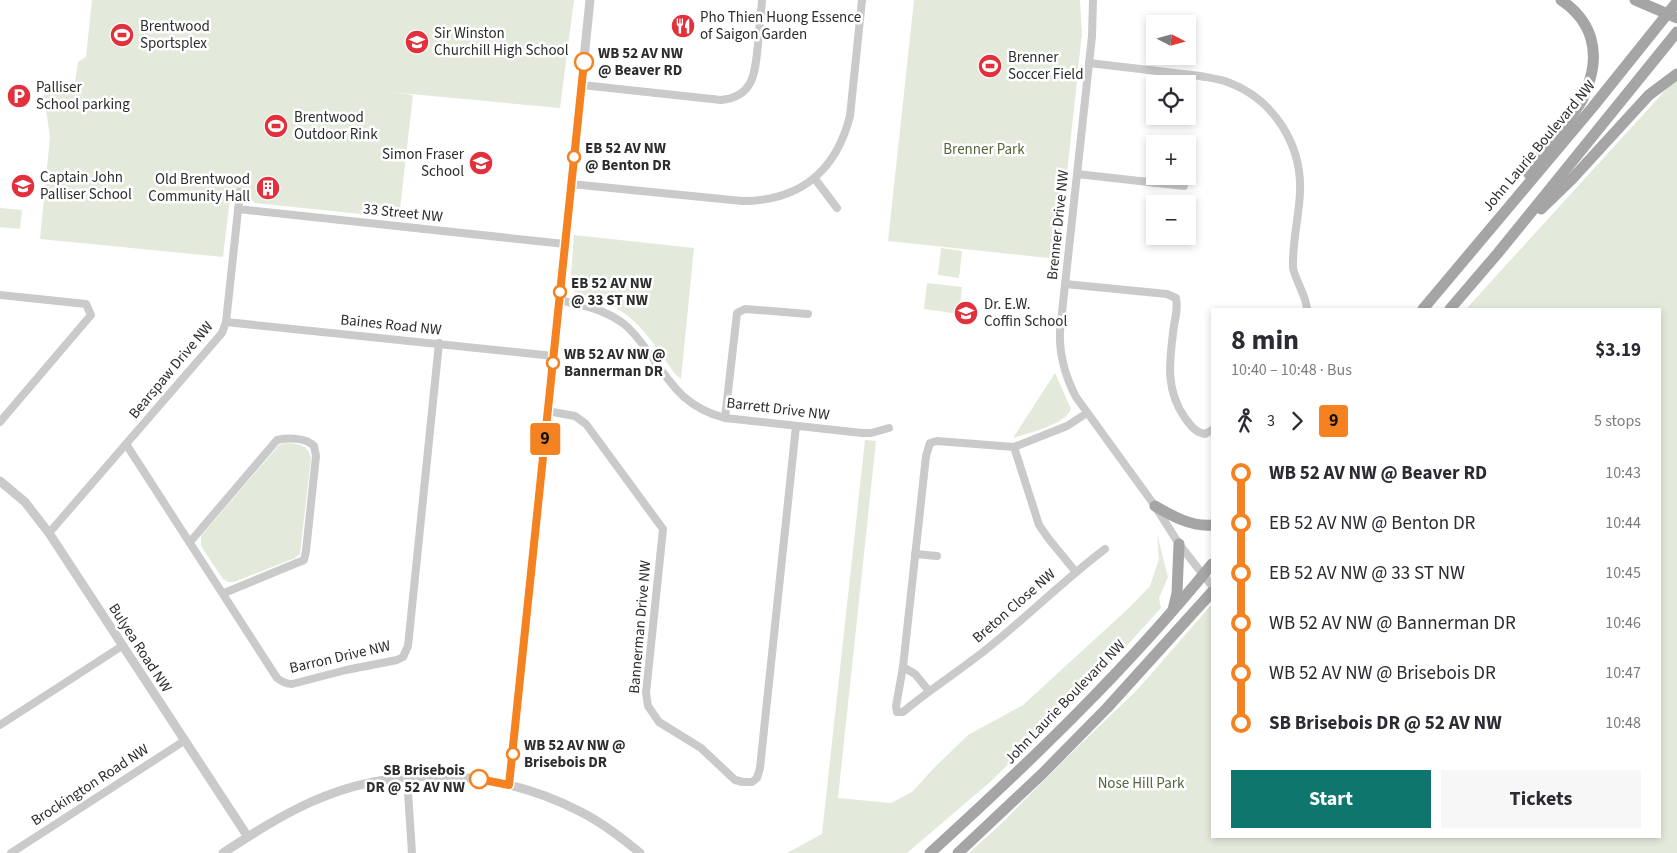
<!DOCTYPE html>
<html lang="en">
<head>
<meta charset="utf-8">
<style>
  body { margin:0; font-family:"Source Sans 3",sans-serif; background:#f7f7f7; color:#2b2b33; height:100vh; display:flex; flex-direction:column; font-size:19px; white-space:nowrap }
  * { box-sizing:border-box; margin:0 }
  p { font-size:16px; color:#7c7c81 }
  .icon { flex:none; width:28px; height:28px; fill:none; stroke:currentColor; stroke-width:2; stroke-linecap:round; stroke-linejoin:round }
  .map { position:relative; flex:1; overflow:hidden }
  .sheet { position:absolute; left:1211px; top:308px; width:450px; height:530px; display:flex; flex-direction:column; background:#fff; border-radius:0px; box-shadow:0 2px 8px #0003 }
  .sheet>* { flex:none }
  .badge { padding:0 10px; border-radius:4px; font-size:18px; line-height:32px }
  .needle { width:32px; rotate:96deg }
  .fabs { position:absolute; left:1146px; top:15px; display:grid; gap:10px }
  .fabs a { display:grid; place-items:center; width:50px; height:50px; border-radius:0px; background:#fff; box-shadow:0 2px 8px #0003; font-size:25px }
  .map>.badge { position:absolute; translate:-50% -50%; box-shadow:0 0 0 2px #fff }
  .legs { display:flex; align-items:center; gap:8px; height:55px; padding:0 20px; font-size:16px }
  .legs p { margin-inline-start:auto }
  .head { display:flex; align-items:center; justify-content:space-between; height:85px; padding:0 20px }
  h1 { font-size:28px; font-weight:700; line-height:38px }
  .button { display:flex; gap:10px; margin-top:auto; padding:10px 20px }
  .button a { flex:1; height:58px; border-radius:0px; background:#0f766e; color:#fff; font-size:20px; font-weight:700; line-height:58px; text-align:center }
  .button a+a { background:#f7f7f7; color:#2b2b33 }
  ul { padding:0 20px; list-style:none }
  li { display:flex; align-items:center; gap:18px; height:50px; font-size:19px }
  li i { display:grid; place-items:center; width:8px; height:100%; margin:0 6px; background:currentColor }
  li i::after { content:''; width:12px; height:12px; margin:-6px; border:4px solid; border-radius:50%; background:#fff }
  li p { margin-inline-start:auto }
  li:first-child i { background:linear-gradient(#0000 50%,currentColor 0) }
  li:last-child i { background:linear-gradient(currentColor 50%,#0000 0) }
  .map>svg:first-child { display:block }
</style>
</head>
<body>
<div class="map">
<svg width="1677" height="853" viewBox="0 0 1677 853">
  <rect width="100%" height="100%" fill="#fff"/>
  <g fill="#e3eadb">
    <path d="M 92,0 L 574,0 L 560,108 L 389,92 L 413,95 L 399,218 L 255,203 L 248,197 L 248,191 L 231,190 L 223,257 L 40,239 L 50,137 L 42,83 L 69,88 L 75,82 L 78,62 L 86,57 Z"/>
    <path d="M 914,0 L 1080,0 L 1082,33 L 1058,259 L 888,241 Z"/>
    <path d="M 1677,80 L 1677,853 L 969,853 L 1002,823 L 1063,761 L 1137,690 L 1212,604 L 1212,836 L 1660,836 L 1660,309 L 1466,309 L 1671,84 Z"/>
    <path d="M 0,208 L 22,210 L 20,229 L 0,227 Z"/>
    <path d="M 574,235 L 694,248 L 681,379 L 675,374 C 657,349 641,321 613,306 C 600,299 576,299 570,286 Z"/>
    <path d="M 941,248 L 962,251 L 959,278 L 938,275 Z"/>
    <path d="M 927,283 L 962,287 L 959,314 L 924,309 Z"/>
    <path d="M 1055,373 L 1071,409 C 1065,425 1028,433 1013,438 Z"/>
    <path d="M 865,440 L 876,441 L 838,798 L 891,803 L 912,792 L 933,769 L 968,735 L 1023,705 L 1130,607 L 1150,586 L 1159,559 L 1157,534 L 1168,577 L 1159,598 L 1161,608 L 1110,664 L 989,783 L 907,853 L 787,853 L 822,834 Z"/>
    <path d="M 286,443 C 298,444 308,444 311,458 L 300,554 L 295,558 L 234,582 L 228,582 L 223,579 L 201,546 L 201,536 L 279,445 Z"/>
  </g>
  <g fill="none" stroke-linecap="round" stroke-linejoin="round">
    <g stroke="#cacaca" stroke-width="8">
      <path d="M 1093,0 L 1092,36 L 1060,331 C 1059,355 1065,376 1076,397 L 1155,506 L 1179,544 L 1212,586"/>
      <path d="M 1089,63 L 1200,76 C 1210,78 1221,79 1230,83 C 1274,100 1302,145 1300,192 C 1299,217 1292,243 1293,268 C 1296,282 1306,295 1307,309"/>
      <path d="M 582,85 L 721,100 C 755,97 755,71 758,44 C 759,29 761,15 762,0"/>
      <path d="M 1077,174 L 1184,186"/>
      <path d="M 815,179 L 837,208"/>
      <path d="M 571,184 L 742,201 C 800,201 836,171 850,116 L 862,0"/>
      <path d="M 238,209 L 565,244"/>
      <path d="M 1065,284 L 1167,294 L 1176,298 C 1178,307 1176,316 1174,325 C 1170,359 1164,388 1185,418 C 1191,426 1195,432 1205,434 L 1212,430"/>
      <path d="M 0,295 L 86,304 L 91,315 L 0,422"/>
      <path d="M 559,300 C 583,305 604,309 624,324 C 634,332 641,342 649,353 C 672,385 684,407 725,418 L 862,433 L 871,433 L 889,428"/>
      <path d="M 226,322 L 554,356"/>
      <path d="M 547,411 L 575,416 L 586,424 L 663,529 L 646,693 L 648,706 L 659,722 L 701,748 L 735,780 L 743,782 L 752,782 L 757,778 L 760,768 L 796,426"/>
      <path d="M 1087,413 L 1067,426 L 1014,447 L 937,441 L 930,443 L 926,456 L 903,667 L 896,706 L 897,712 L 903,712 C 930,689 961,670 988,648 C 1028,616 1064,580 1105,549"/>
      <path d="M 725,418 L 737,313 L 745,309 L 808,314"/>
      <path d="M 126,444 L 277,678 C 282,682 286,684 292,684 L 346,670 L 397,660 L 403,657 L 408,646 L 439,343"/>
      <path d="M 1014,447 L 1039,525 L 1048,538 L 1075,571"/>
      <path d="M 49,533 L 222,333 L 226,322 L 240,192"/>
      <path d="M 190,542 L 277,440 C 287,438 306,437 314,446 L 316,456 L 306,551 L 304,560 L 224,593"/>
      <path d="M 915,554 L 937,556"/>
      <path d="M 903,667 L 915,674 L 929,691"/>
      <path d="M 0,725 L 122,646"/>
      <path d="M 407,777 L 412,853"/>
      <path d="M 11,853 L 184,741"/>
    </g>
    <g stroke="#cacaca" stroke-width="9">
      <path d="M 0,481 L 25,502 L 49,533 L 248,837"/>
      <path d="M 509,785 L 590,0"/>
      <path d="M 223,853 C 252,834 280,816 311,802 C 397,763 499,769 581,812 C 603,823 622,838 640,853"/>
    </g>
    <g stroke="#a5a5a5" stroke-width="11">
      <path d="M 1635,0 L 1677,18"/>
      <path d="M 1529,174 C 1533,166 1537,158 1543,151 C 1555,135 1571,119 1581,102 C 1584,98 1585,92 1587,88 C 1601,52 1592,21 1561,0"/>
      <path d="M 1541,209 L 1572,179 L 1649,95 L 1677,74"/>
      <path d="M 1423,309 L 1592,108 L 1677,2"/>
      <path d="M 1450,309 L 1498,253 L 1677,32"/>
      <path d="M 1155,506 C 1172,516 1192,527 1212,525"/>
      <path d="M 1173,610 L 1177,593 L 1179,544"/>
      <path d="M 930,853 C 1030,762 1127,669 1212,564"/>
      <path d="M 958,853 L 1042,774 L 1107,708 L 1212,592"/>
    </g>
  </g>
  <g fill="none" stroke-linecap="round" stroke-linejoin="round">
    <g stroke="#fff" stroke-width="11">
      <path id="line-1" d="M 479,779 L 509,785 L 584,62"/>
    </g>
    <use href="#line-1" stroke="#f58220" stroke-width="8"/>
  </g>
  <defs>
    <g id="restaurant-disc" transform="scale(1.25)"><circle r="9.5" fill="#e2313c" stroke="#fff"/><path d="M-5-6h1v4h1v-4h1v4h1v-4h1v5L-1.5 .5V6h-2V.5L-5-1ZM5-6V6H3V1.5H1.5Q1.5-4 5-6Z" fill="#fff"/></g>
    <g id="stadium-disc" transform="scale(1.25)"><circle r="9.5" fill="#e2313c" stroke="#fff"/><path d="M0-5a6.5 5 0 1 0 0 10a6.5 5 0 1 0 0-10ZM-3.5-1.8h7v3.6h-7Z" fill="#fff"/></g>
    <g id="school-disc" transform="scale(1.25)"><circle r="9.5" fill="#e2313c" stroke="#fff"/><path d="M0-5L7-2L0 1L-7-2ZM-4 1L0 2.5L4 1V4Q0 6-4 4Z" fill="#fff"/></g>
    <g id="parking-disc" transform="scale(1.25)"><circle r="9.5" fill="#e2313c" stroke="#fff"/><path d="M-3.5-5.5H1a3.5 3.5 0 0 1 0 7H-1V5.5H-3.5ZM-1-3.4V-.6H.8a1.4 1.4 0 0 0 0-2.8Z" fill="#fff"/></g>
    <g id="building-disc" transform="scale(1.25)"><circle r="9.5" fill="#e2313c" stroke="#fff"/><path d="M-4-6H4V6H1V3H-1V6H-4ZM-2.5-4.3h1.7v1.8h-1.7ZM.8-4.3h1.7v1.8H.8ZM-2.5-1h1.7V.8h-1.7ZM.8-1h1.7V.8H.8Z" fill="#fff"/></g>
  </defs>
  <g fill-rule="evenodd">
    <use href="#restaurant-disc" x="683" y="26"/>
    <use href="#stadium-disc" x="122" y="35"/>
    <use href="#school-disc" x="417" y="42"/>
    <use href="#stadium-disc" x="990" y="66"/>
    <use href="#parking-disc" x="19" y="96"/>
    <use href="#stadium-disc" x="276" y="126"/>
    <use href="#school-disc" x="481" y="163"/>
    <use href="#school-disc" x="23" y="186"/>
    <use href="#building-disc" x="268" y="188"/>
    <use href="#school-disc" x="966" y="313"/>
  </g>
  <g fill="#fff" stroke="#f58220" stroke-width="2.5">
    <circle cx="584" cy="62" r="9"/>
    <circle cx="574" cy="157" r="6"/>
    <circle cx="560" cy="292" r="6"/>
    <circle cx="553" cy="363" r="6"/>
    <circle cx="513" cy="754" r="6"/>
    <circle cx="479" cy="779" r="9"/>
  </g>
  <g text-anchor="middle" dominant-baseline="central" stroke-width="5" stroke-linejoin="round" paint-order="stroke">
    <g font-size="15" fill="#2d2d2d" stroke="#fff" text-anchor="start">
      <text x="700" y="17">Pho Thien Huong Essence<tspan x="700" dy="17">of Saigon Garden</tspan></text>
      <text x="140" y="26">Brentwood<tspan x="140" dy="17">Sportsplex</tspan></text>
      <text x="434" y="33">Sir Winston<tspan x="434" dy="17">Churchill High School</tspan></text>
      <text x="1008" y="57">Brenner<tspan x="1008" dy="17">Soccer Field</tspan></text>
      <text x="36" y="87">Palliser<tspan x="36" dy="17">School parking</tspan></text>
      <text x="294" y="117">Brentwood<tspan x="294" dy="17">Outdoor Rink</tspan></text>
      <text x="464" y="154" text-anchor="end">Simon Fraser<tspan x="464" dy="17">School</tspan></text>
      <text x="40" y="177">Captain John<tspan x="40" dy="17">Palliser School</tspan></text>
      <text x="250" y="179" text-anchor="end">Old Brentwood<tspan x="250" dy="17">Community Hall</tspan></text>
      <text x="984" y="304">Dr. E.W.<tspan x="984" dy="17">Coffin School</tspan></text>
    </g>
    <g font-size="15" font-weight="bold" fill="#2d2d2d" stroke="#fff" text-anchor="start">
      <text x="598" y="53">WB 52 AV NW<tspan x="598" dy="17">@ Beaver RD</tspan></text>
      <text x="585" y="148">EB 52 AV NW<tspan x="585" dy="17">@ Benton DR</tspan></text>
      <text x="571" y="283">EB 52 AV NW<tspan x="571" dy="17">@ 33 ST NW</tspan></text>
      <text x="564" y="354">WB 52 AV NW @<tspan x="564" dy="17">Bannerman DR</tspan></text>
      <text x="524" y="745">WB 52 AV NW @<tspan x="524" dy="17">Brisebois DR</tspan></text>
      <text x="465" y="770" text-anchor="end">SB Brisebois<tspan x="465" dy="17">DR @ 52 AV NW</tspan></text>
    </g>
    <g font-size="15" fill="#2d2d2d" stroke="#fff">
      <text transform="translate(1539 146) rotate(-50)">John Laurie Boulevard NW</text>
      <text transform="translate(403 213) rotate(6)">33 Street NW</text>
      <text transform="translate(1058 225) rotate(-84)">Brenner Drive NW</text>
      <text transform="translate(391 325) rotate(6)">Baines Road NW</text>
      <text transform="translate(171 370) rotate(-50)">Bearspaw Drive NW</text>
      <text transform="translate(778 409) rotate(7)">Barrett Drive NW</text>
      <text transform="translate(1014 606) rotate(-41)">Breton Close NW</text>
      <text transform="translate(640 627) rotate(-85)">Bannerman Drive NW</text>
      <text transform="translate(140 648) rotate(57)">Bulyea Road NW</text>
      <text transform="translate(340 657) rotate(-13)">Barron Drive NW</text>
      <text transform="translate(1065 702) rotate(-46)">John Laurie Boulevard NW</text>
      <text transform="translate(90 785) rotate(-33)">Brockington Road NW</text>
    </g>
    <g font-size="15" fill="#50683b" stroke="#fff">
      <text x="984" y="149">Brenner Park</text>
      <text x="1141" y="783">Nose Hill Park</text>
    </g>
  </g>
</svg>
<div class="fabs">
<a><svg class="needle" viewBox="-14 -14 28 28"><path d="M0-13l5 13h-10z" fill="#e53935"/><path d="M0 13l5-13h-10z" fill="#7c7c81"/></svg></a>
<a><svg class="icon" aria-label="locate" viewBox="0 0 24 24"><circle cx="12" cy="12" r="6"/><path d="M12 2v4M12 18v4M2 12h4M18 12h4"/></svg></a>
<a>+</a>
<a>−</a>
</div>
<b class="badge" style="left:545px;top:439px;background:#f58220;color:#111">9</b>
<section class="sheet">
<div class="head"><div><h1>8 min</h1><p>10:40 – 10:48 · Bus</p></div><b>$3.19</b></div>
<div class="legs"><svg class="icon" aria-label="walk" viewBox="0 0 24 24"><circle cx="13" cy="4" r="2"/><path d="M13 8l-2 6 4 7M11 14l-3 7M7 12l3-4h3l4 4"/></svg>3<svg class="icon" aria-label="forward" viewBox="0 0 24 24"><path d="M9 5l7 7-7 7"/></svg><b class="badge" style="background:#f58220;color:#111">9</b><p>5 stops</p></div>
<ul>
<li><i style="color:#f58220"></i><b>WB 52 AV NW @ Beaver RD</b><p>10:43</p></li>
<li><i style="color:#f58220"></i><span>EB 52 AV NW @ Benton DR</span><p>10:44</p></li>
<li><i style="color:#f58220"></i><span>EB 52 AV NW @ 33 ST NW</span><p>10:45</p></li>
<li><i style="color:#f58220"></i><span>WB 52 AV NW @ Bannerman DR</span><p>10:46</p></li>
<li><i style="color:#f58220"></i><span>WB 52 AV NW @ Brisebois DR</span><p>10:47</p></li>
<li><i style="color:#f58220"></i><b>SB Brisebois DR @ 52 AV NW</b><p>10:48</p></li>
</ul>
<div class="button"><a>Start</a><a>Tickets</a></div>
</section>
</div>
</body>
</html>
